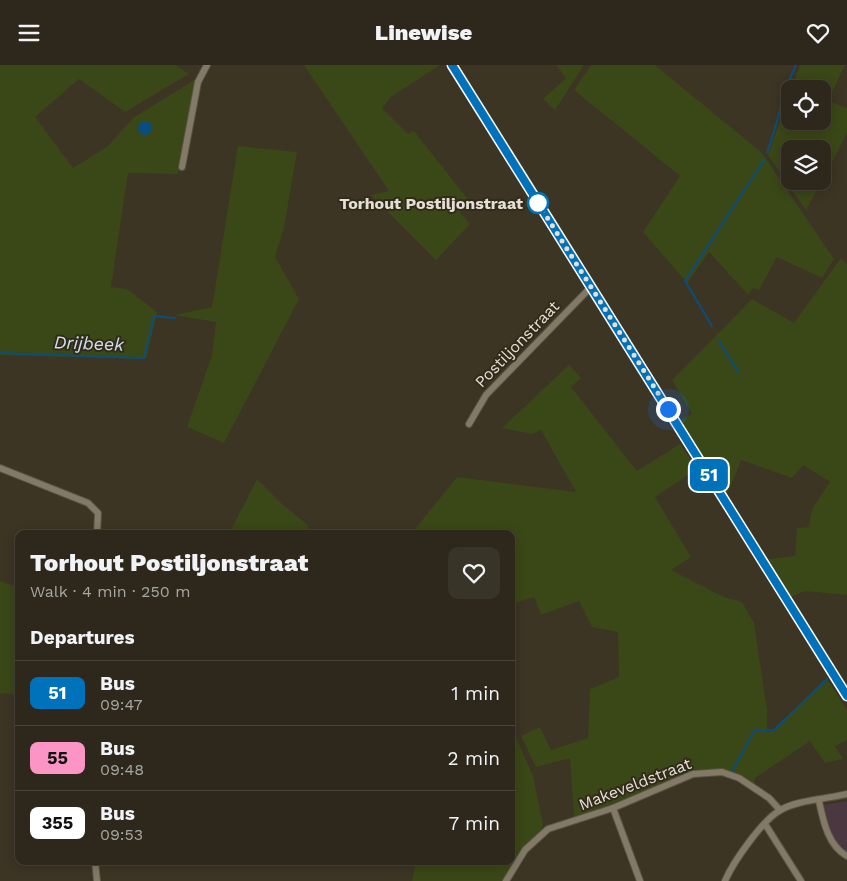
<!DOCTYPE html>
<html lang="en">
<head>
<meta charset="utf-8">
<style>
  body { margin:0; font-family:"Work Sans",sans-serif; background:#393428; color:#f1f3f6; height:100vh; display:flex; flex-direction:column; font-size:19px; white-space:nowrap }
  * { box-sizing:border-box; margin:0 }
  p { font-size:16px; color:#a7a6a3 }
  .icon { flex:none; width:28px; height:28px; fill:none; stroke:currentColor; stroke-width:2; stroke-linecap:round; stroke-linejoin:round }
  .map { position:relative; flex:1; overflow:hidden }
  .drawer { position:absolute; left:15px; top:465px; width:500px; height:335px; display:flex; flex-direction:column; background:#2d281b; border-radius:10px; box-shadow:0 2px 12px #0003,0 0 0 1px #48443a }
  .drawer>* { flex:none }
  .badge { padding:0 10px; border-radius:8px; font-size:18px; line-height:32px }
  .buttons { position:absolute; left:781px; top:15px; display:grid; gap:10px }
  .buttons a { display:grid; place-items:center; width:50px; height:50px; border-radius:10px; background:#2d281b; box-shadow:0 2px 12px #0003,0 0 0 1px #48443a; font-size:25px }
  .you { position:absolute; width:25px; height:25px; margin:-12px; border:4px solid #fff; border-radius:50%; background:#1a73e8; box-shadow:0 0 0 8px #1a73e833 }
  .map>.badge { position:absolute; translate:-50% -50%; box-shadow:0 0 0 2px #fff }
  h2 { padding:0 15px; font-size:19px; line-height:45px }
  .round { display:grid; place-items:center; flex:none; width:52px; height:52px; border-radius:10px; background:#393428 }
  .summary { display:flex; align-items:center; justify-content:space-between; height:85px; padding:0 15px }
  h1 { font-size:24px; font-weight:800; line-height:38px }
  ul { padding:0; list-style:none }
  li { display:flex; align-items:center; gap:15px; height:65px; padding:0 15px; border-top:1px solid #48443a }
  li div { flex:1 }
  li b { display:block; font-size:19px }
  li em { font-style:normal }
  li .badge { min-width:55px; font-weight:700; text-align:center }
  header { display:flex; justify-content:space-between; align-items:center; height:65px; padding:0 15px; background:#2d281b; font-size:22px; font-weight:800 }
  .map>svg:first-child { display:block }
</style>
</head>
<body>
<header><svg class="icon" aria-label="menu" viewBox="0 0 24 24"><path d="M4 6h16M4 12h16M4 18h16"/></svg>Linewise<svg class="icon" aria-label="heart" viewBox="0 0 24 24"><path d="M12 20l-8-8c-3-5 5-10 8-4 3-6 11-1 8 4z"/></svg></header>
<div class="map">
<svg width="847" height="816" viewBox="0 0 847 816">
  <rect width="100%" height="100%" fill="#3c3524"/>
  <path fill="#4a373f" d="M 847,736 L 847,788 L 843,787 L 826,758 L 823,745 L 824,740 Z"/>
  <g fill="#3a4717" fill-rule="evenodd">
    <path d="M 0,0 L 175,0 L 189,9 L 125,47 L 79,14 L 35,52 L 73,103 L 108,81 L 133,53 L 196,14 L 178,109 L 128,108 L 111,222 L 127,224 L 157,247 L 146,294 L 0,290 Z"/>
    <path d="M 304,0 L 440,0 L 391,32 L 382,43 L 408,69 L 414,66 L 470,137 L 460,148 L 470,159 L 436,195 L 371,130 L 389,126 Z"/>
    <path d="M 556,0 L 584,0 L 555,45 L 543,34 L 566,13 Z"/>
    <path d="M 591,0 L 655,0 L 762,88 L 834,194 L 822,213 L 777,192 L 759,225 L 753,223 L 748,230 L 709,187 L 687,218 L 643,167 L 680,111 L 574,25 Z"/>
    <path d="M 800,0 L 845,0 L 828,36 L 847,43 L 847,68 L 823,115 L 822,84 L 790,84 L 790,116 L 822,116 L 806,145 L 768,90 ZM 790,24 L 822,24 L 822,56 L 790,56 Z"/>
    <path d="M 238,81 L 297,87 L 284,163 L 275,192 L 299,234 L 224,378 L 187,362 L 212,290 L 216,257 L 174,250 L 212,242 Z"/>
    <path d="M 841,193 L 847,199 L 847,530 L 805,526 L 791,532 L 768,494 L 795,491 L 797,463 L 809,462 L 812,444 L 830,417 L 803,400 L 792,413 L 741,395 L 727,430 L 680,355 L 692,349 L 672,315 L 752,234 L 794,258 Z"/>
    <path d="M 569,300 L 581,313 L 571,322 L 637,406 L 680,379 L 697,404 L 655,432 L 691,492 L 671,505 L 724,532 L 742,537 L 754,558 L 767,645 L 767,667 L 774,665 L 827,614 L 847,645 L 847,675 L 835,681 L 843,694 L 825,698 L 810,676 L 755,713 L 754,719 C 731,706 719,702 693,705 L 604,742 L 574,752 L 570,693 L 536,702 L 521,671 L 540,662 L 551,685 L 588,673 L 590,624 L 619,612 L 618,567 L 592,562 L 579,536 L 541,550 L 534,532 L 511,539 L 511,469 L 411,469 L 457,412 L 576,427 L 541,365 L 532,369 L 502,363 Z"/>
    <path d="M 257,414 L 282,439 L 309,461 L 304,469 L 229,469 Z"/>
    <path d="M 0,516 L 19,523 L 19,630 L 0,628 Z"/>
    <path d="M 511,661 L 533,711 L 543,759 L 541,766 L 515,793 L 502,816 L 412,816 L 416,796 L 511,796 Z"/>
  </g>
  <circle fill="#0b4e7d" cx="145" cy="63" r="7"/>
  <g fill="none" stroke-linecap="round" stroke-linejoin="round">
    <g stroke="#0b4e7d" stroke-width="2">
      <path d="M 767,88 C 778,59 782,28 796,0"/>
      <path d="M 712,261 L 685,216 L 764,95"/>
      <path d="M 719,276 L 739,308"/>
      <path d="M 0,288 L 144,293 L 154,251 L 175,253"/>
      <path d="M 732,707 L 754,666 L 774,665 L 827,614"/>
    </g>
    <g stroke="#595344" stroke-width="8">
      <g id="minor">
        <path d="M 182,102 L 198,17 L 207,0"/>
        <path d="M 469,359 L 486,330 L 591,222"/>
        <path d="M 0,403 L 88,438 L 98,448 L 97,469"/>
        <path d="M 819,736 C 823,755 828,781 847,791"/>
        <path d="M 613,743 L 640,816"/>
        <path d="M 765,759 L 801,816"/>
        <path d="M 95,796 L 97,816"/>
        <path d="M 506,816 L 525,785 L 548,764 L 613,743 L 693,709 L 722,707 L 739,713 L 769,733 L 780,745"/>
        <path d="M 725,816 C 733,797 762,756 779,746 C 795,735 828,734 847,729"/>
      </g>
    </g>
    <g stroke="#595344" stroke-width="9">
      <path id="major" d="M 452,0 L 847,631"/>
    </g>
    <use href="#minor" stroke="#827a66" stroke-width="6"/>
    <use href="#major" stroke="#a27b9b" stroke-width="8"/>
  </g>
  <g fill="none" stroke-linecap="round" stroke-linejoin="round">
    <g stroke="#fff" stroke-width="11">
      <path id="line" d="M 452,0 L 847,631"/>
    </g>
    <use href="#line" stroke="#0072bc" stroke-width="8"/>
    <path stroke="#e4dfd5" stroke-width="5" stroke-dasharray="0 9" d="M 538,138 L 668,344"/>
  </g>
  <circle fill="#fff" stroke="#0072bc" stroke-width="2.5" cx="538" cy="138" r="10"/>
  <g text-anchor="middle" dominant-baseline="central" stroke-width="4" stroke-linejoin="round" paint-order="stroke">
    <g font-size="16" font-weight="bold" fill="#e4dfd5" stroke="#322b1a" text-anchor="end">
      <text x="523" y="138">Torhout Postiljonstraat</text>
    </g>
    <g font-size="16" fill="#e4dfd5" stroke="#322b1a">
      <text transform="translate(517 279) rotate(-46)">Postiljonstraat</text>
      <text transform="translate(635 719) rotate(-21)">Makeveldstraat</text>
    </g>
    <g font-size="18" font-style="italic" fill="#cee0f2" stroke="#322b1a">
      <text transform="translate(89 278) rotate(2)">Drijbeek</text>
    </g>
  </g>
</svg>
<div class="buttons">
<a><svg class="icon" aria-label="locate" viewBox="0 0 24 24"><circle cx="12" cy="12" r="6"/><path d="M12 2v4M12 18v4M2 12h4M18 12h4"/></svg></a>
<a><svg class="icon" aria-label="layers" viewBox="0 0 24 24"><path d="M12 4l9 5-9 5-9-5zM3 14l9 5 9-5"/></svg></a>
</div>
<div class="you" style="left:668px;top:344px"></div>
<b class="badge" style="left:709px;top:410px;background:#0072bc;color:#fff">51</b>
<section class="drawer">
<div class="summary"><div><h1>Torhout Postiljonstraat</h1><p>Walk · 4 min · 250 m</p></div><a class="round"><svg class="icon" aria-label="heart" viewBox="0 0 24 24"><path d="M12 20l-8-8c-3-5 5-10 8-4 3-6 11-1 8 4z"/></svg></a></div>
<h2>Departures</h2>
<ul>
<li><span class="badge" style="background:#0072bc;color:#fff">51</span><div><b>Bus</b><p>09:47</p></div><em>1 min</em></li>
<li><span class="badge" style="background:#fc95c5;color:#111">55</span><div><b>Bus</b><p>09:48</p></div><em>2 min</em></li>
<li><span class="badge" style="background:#fff;color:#111">355</span><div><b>Bus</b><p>09:53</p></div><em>7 min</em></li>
</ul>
</section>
</div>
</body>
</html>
